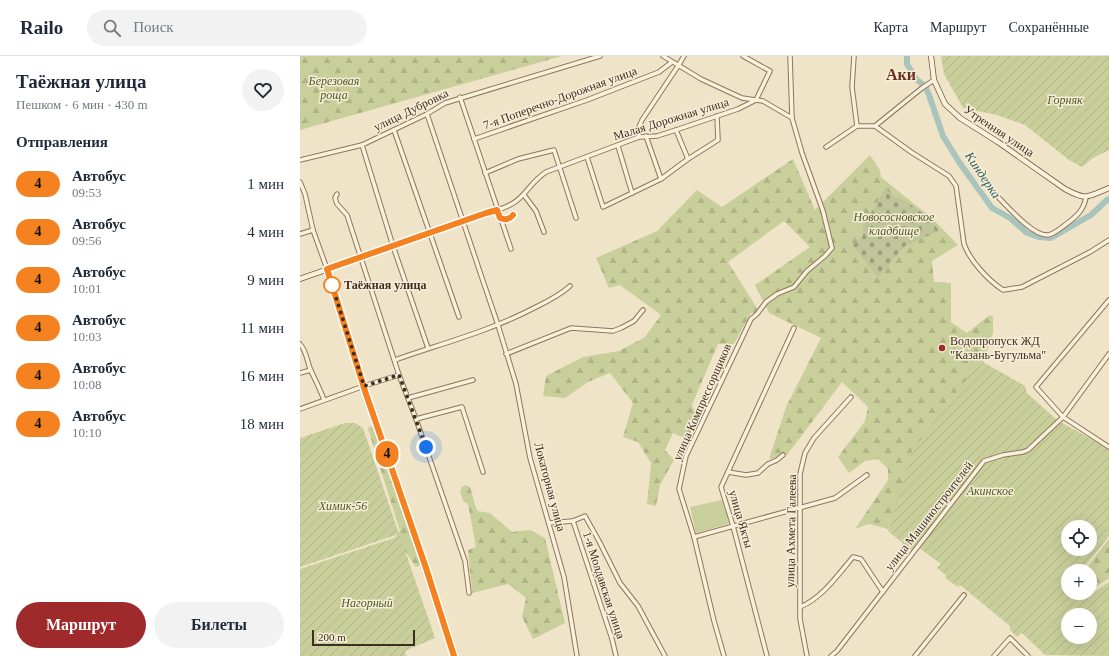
<!DOCTYPE html>
<html lang="ru">
<head>
<meta charset="utf-8">
<style>
  body { margin:0; font-family:Georgia,serif; background:#f2f2f3; color:#1f2937; height:100vh; display:flex; flex-direction:column; font-size:15px; white-space:nowrap }
  * { box-sizing:border-box; margin:0 }
  p { font-size:13px; color:#747a83 }
  .icon { flex:none; width:22px; height:22px; fill:none; stroke:currentColor; stroke-width:2; stroke-linecap:round; stroke-linejoin:round }
  .map { position:relative; flex:1; overflow:hidden }
  .sheet { display:flex; flex-direction:column; background:#fff; width:300px }
  .sheet>* { flex:none }
  .badge { padding:0 8px; border-radius:13px; font-size:14px; line-height:26px }
  .tools { position:absolute; left:761px; top:464px; display:grid; gap:8px }
  .tools a { display:grid; place-items:center; width:36px; height:36px; border-radius:50%; background:#fff; box-shadow:0 4px 16px #0002; font-size:20px }
  .scale { position:absolute; left:12px; bottom:10px; width:103px; box-sizing:border-box; padding-left:4px; border:2px solid #3d2e20; border-top:0; font-size:11px; line-height:14px; white-space:nowrap; color:#3d2e20; -webkit-text-stroke:3px #f7eed8; paint-order:stroke }
  .you { position:absolute; width:20px; height:20px; margin:-10px; border:3px solid #fff; border-radius:50%; background:#1a73e8; box-shadow:0 0 0 6px #1a73e833 }
  .map>.badge { position:absolute; translate:-50% -50%; box-shadow:0 0 0 2px #fff }
  h2 { padding:0 16px; font-size:15px; line-height:36px }
  .round { display:grid; place-items:center; flex:none; width:42px; height:42px; border-radius:21px; background:#f2f2f3 }
  .overview { display:flex; align-items:center; justify-content:space-between; height:68px; padding:0 16px }
  h1 { font-size:19px; font-weight:600; line-height:30px }
  .button { display:flex; gap:8px; margin-top:auto; padding:8px 16px }
  .button a { flex:1; height:46px; border-radius:24px; background:#9e2a2b; color:#fff; font-size:16px; font-weight:600; line-height:46px; text-align:center }
  .button a+a { background:#f2f2f3; color:#1f2937 }
  ul { padding:0; list-style:none }
  li { display:flex; align-items:center; gap:12px; height:48px; padding:0 16px }
  li div { flex:1 }
  li b { display:block; font-size:15px }
  li em { font-style:normal }
  li .badge { min-width:44px; font-weight:700; text-align:center }
  header { display:flex; align-items:center; gap:24px; box-sizing:border-box; height:56px; padding:0 20px; background:#fff; border-bottom:1px solid #e0e1e3 }
  header strong { font-size:19px }
  nav { display:flex; gap:22px; margin-inline-start:auto; font-size:14px }
  .search { width:280px; height:36px; background:#f2f2f3; display:flex; align-items:center; gap:10px; box-sizing:border-box; padding:0 14px; border-radius:22px; color:#747a83; font-size:15px }
  main { display:flex; flex:1; min-height:0 }
  .map>svg:first-child { display:block }
</style>
</head>
<body>
<header>
<strong>Railo</strong>
<div class="search"><svg class="icon" aria-label="search" viewBox="0 0 24 24"><circle cx="10" cy="10" r="6"/><path d="M15 15l6 6"/></svg>Поиск</div>
<nav><a>Карта</a><a>Маршрут</a><a>Сохранённые</a></nav>
</header>
<main>
<section class="sheet">
<div class="overview"><div><h1>Таёжная улица</h1><p>Пешком · 6 мин · 430 m</p></div><a class="round"><svg class="icon" aria-label="heart" viewBox="0 0 24 24"><path d="M12 20l-8-8c-3-5 5-10 8-4 3-6 11-1 8 4z"/></svg></a></div>
<h2>Отправления</h2>
<ul>
<li><span class="badge" style="background:#f58220;color:#111">4</span><div><b>Автобус</b><p>09:53</p></div><em>1 мин</em></li>
<li><span class="badge" style="background:#f58220;color:#111">4</span><div><b>Автобус</b><p>09:56</p></div><em>4 мин</em></li>
<li><span class="badge" style="background:#f58220;color:#111">4</span><div><b>Автобус</b><p>10:01</p></div><em>9 мин</em></li>
<li><span class="badge" style="background:#f58220;color:#111">4</span><div><b>Автобус</b><p>10:03</p></div><em>11 мин</em></li>
<li><span class="badge" style="background:#f58220;color:#111">4</span><div><b>Автобус</b><p>10:08</p></div><em>16 мин</em></li>
<li><span class="badge" style="background:#f58220;color:#111">4</span><div><b>Автобус</b><p>10:10</p></div><em>18 мин</em></li>
</ul>
<div class="button"><a>Маршрут</a><a>Билеты</a></div>
</section>
<div class="map">
<svg width="809" height="600" viewBox="0 0 809 600">
  <defs>
    <pattern id="forest-firs" width="22" height="20" patternUnits="userSpaceOnUse"><rect width="22" height="20" fill="#c9cf9b"/><path d="M5 1l3.5 6h-7zM16 11l3.5 6h-7z" fill="#aeb285"/></pattern>
    <pattern id="cemetery-stones" width="16" height="16" patternUnits="userSpaceOnUse"><rect width="16" height="16" fill="#bfc49a"/><path d="M2 7V4a2 2 0 0 1 4 0v3zM10 15v-3a2 2 0 0 1 4 0v3z" fill="#9ca07d"/></pattern>
    <pattern id="garden-furrows" width="10" height="10" patternUnits="userSpaceOnUse"><rect width="10" height="10" fill="#c9cf9b"/><path d="M-1 1l2-2M0 10L10 0M9 11l2-2" fill="none" stroke="#aeb285"/></pattern>
  </defs>
  <rect width="100%" height="100%" fill="#f0e4c8"/>
  <g fill="url(#forest-firs)">
    <path d="M 0,0 L 262,0 L 0,74 Z"/>
    <path d="M 570,99 L 580,114 L 581,121 L 623,155 L 628,158 L 658,189 L 632,205 L 634,226 L 651,227 L 651,266 L 667,277 L 690,259 L 693,261 L 693,277 L 683,306 L 672,315 L 601,438 L 588,473 L 569,468 L 555,473 L 588,424 L 588,413 L 578,403 L 565,405 L 549,417 L 538,401 L 565,365 L 568,351 L 542,326 L 487,399 L 469,403 L 486,351 L 521,282 L 469,257 L 455,229 L 510,191 L 484,165 L 428,206 L 460,257 L 451,257 L 434,288 L 418,288 L 392,349 L 398,363 L 387,383 L 373,377 L 365,394 L 374,404 L 360,429 L 356,450 L 347,448 L 351,407 L 338,386 L 323,381 L 333,347 L 310,317 L 288,326 L 265,342 L 243,340 L 246,320 L 283,301 L 319,295 L 345,281 L 361,259 L 320,229 L 309,232 L 296,202 L 357,175 L 397,134 L 422,151 L 493,103 L 515,154 Z"/>
    <path d="M 74,370 L 121,509 L 116,511 L 105,495 L 93,484 L 100,475 L 68,373 L 69,371 Z"/>
    <path d="M 165,429 L 170,431 L 176,452 L 178,455 L 190,457 L 212,476 L 230,474 L 245,482 L 265,567 L 233,583 L 222,561 L 226,542 L 208,528 L 172,537 L 168,494 L 176,491 L 168,448 L 163,445 L 160,435 L 162,431 Z"/>
    <path d="M 809,483 L 809,522 L 790,535 L 790,515 L 784,515 Z"/>
  </g>
  <path fill="url(#cemetery-stones)" d="M 585,133 L 594,140 L 604,144 L 621,156 L 628,158 L 639,175 L 605,190 L 578,221 L 552,189 L 563,180 L 563,170 Z"/>
  <g fill="url(#garden-furrows)" fill-rule="evenodd">
    <path d="M 641,0 L 809,0 L 809,94 L 793,102 L 782,111 L 769,104 L 725,69 L 697,59 L 663,52 L 644,18 Z"/>
    <path d="M 683,306 L 725,330 L 727,337 L 757,364 L 809,393 L 809,480 L 781,515 L 768,515 L 768,531 L 767,533 L 768,537 L 772,537 L 782,544 L 809,526 L 809,600 L 745,599 L 722,577 L 717,581 L 710,574 L 710,570 L 660,529 L 658,531 L 645,522 L 646,519 L 637,512 L 641,508 L 619,492 L 611,494 L 588,475 L 612,395 L 672,315 ZM 768,471 L 790,471 L 790,493 L 768,493 ZM 768,559 L 790,559 L 790,581 L 768,581 Z"/>
    <path d="M 45,367 L 55,367 L 63,372 L 99,478 L 0,511 L 0,382 Z"/>
    <path d="M 100,480 L 135,582 L 105,595 L 106,600 L 0,600 L 0,513 Z"/>
  </g>
  <path fill="#c9cf9b" d="M 422,444 L 429,466 L 428,468 L 396,477 L 390,451 Z"/>
  <g fill="none" stroke-linecap="round" stroke-linejoin="round">
    <path stroke="#a9c4bc" stroke-width="6" d="M 607,0 L 607,8 L 616,23 L 625,30 L 629,39 L 643,80 L 659,106 L 692,152 L 710,162 L 727,177 L 739,181 L 751,182 L 791,159 L 807,144 L 809,143"/>
    <g stroke="#8d765c" stroke-width="5.5">
      <g id="street">
        <path d="M 363,0 L 401,23 L 442,42 L 463,45 L 492,62"/>
        <path d="M 443,0 L 470,15 L 456,44"/>
        <path d="M 554,0 L 552,31 L 557,70"/>
        <path d="M 160,41 L 211,193"/>
        <path d="M 127,58 L 182,222 L 198,269 L 216,328 L 230,402 L 264,521 L 277,600"/>
        <path d="M 575,70 L 611,96 L 649,120 L 656,130 L 664,188 C 670,205 688,224 703,234 L 722,231 L 790,196 L 809,184"/>
        <path d="M 94,74 L 159,261"/>
        <path d="M 376,74 L 388,103"/>
        <path d="M 346,80 L 361,123"/>
        <path d="M 339,81 L 339,71 L 342,64 L 378,10 L 384,0"/>
        <path d="M 174,83 L 287,44 L 359,16 L 372,6"/>
        <path d="M 62,89 L 93,190 L 128,292"/>
        <path d="M 318,90 L 332,137"/>
        <path d="M 526,91 L 557,70 L 575,70 L 622,32 L 634,24"/>
        <path d="M 287,101 L 303,151 L 361,123 L 388,103 L 418,84 L 417,60"/>
        <path d="M 0,104 L 62,89 L 127,58 L 145,47 L 300,0"/>
        <path d="M 185,117 L 218,103 L 254,94 L 276,162"/>
        <path d="M 0,126 L 5,138 L 13,174 L 27,213"/>
        <path d="M 37,138 L 35,142 L 37,148 L 47,159 L 99,319 L 116,363 L 165,505 L 169,537"/>
        <path d="M 224,139 L 236,155 L 244,176"/>
        <path d="M 699,142 C 709,152 733,180 748,179 C 755,178 763,170 769,166 C 778,159 784,153 786,141"/>
        <path d="M 197,154 C 226,146 225,130 246,116 L 339,81 L 357,80 L 376,74 L 438,53 L 456,44"/>
        <path d="M 0,178 L 13,174"/>
        <path d="M 809,244 L 736,331 L 763,361 L 809,391"/>
        <path d="M 0,288 C 7,296 7,306 11,315 C 16,325 20,333 24,344"/>
        <path d="M 206,298 L 271,272 L 313,275 L 321,272 L 334,265 L 343,254"/>
        <path d="M 95,304 C 140,288 187,276 230,254 C 244,247 258,241 270,230"/>
        <path d="M 0,317 L 11,314"/>
        <path d="M 108,342 L 173,324"/>
        <path d="M 0,353 L 64,330 L 99,319"/>
        <path d="M 116,363 L 162,351 L 183,416"/>
        <path d="M 428,416 L 446,419 L 458,417 L 468,408 L 477,404 L 483,399"/>
        <path d="M 273,465 L 312,583 L 316,600"/>
        <path d="M 249,467 L 273,465 L 285,460 L 299,485 L 320,527 L 338,550 L 365,600"/>
        <path d="M 394,481 L 535,442 L 567,419"/>
        <path d="M 500,551 C 522,542 538,519 553,501 L 561,503 L 583,536"/>
        <path d="M 424,600 L 414,565 L 394,481 L 379,433 L 386,400 L 451,263 L 457,258 L 466,246 L 477,238 L 494,231 L 507,215 L 525,200 L 532,192 L 523,155 L 502,97 L 492,62 L 490,0"/>
        <path d="M 467,600 L 433,470 L 421,431 L 494,272"/>
        <path d="M 507,600 L 500,563 L 500,418 L 505,397 L 514,382 L 551,341"/>
        <path d="M 531,600 L 537,595 L 684,405 L 703,399 L 723,396 L 728,394 L 763,361 L 809,298"/>
        <path d="M 615,600 L 664,539"/>
        <path d="M 694,600 L 710,582 L 728,600"/>
      </g>
    </g>
    <g stroke="#6f573f" stroke-width="6">
      <g id="secondary">
        <path d="M 631,0 L 634,24 L 645,48 L 660,62 L 698,86 L 765,133 C 787,145 787,141 809,132"/>
        <path d="M 27,213 L 66,338 L 126,512 L 154,600"/>
        <path d="M 0,223 L 197,154"/>
      </g>
    </g>
    <use href="#street" stroke="#faf1dc" stroke-width="3.5"/>
    <use href="#secondary" stroke="#faf1dc" stroke-width="4.5"/>
  </g>
  <g fill="none" stroke-linecap="round" stroke-linejoin="round">
    <g stroke="#fff" stroke-width="9">
      <path id="line" d="M 154,600 L 126,512 L 66,338 L 27,213 L 186,157 L 197,154 L 200,162 C 205,164 209,164 213,159"/>
    </g>
    <use href="#line" stroke="#f58220" stroke-width="6"/>
    <path stroke="#3d2e20" stroke-width="4" stroke-dasharray="0 7.2" d="M 32,229 L 64,330 L 99,319 L 126,391"/>
  </g>
  <circle fill="#fff" stroke="#f58220" stroke-width="2" cx="32" cy="229" r="8"/>
  <circle fill="#9e2a2b" stroke="#f7eed8" stroke-width="1.5" cx="642" cy="292" r="4"/>
  <g text-anchor="middle" dominant-baseline="central" stroke-width="3" stroke-linejoin="round" paint-order="stroke">
    <g font-size="12" font-style="italic" fill="#4d5a26" stroke="#f7eed8">
      <text x="34" y="25">Березовая<tspan x="34" dy="14">роща</tspan></text>
      <text x="765" y="44">Горняк</text>
      <text x="594" y="161">Новососновское<tspan x="594" dy="14">кладбище</tspan></text>
      <text x="690" y="435">Акинское</text>
      <text x="43" y="450">Химик-56</text>
      <text x="67" y="547">Нагорный</text>
    </g>
    <g font-size="12" fill="#3d2e20" stroke="#f7eed8">
      <text transform="translate(260 42) rotate(-20)">7-я Поперечно-Дорожная улица</text>
      <text transform="translate(111 54) rotate(-26)">улица Дубровка</text>
      <text transform="translate(371 63) rotate(-17)">Малая Дорожная улица</text>
      <text transform="translate(699 75) rotate(34)">Утренняя улица</text>
      <text transform="translate(402 346) rotate(-66)">улица Компрессорщиков</text>
      <text transform="translate(250 431) rotate(75)">Локаторная улица</text>
      <text transform="translate(629 460) rotate(-52)">улица Машиностроителей</text>
      <text transform="translate(441 463) rotate(74)">улица Якты</text>
      <text transform="translate(491 475) rotate(-89)">улица Ахмета Галеева</text>
      <text transform="translate(304 529) rotate(72)">1-я Молдавская улица</text>
    </g>
    <g font-size="12" font-weight="bold" fill="#3d2e20" stroke="#f7eed8" text-anchor="start">
      <text x="44" y="229">Таёжная улица</text>
    </g>
    <g font-size="12" fill="#3d2e20" stroke="#f7eed8" text-anchor="start">
      <text x="650" y="285">Водопропуск ЖД<tspan x="650" dy="14">"Казань-Бугульма"</tspan></text>
    </g>
    <g font-size="13" font-style="italic" fill="#2f5d5a" stroke="#f7eed8">
      <text transform="translate(683 119) rotate(56)">Киндерка</text>
    </g>
    <g font-size="16" font-weight="bold" fill="#6b2e1e" stroke="#f7eed8">
      <text x="601" y="18">Аки</text>
    </g>
  </g>
</svg>
<div class="tools">
<a><svg class="icon" aria-label="locate" viewBox="0 0 24 24"><circle cx="12" cy="12" r="6"/><path d="M12 2v4M12 18v4M2 12h4M18 12h4"/></svg></a>
<a>+</a>
<a>−</a>
</div>
<div class="scale">200 m</div>
<div class="you" style="left:126px;top:391px"></div>
<b class="badge" style="left:87px;top:398px;background:#f58220;color:#111">4</b>
</div>
</main>
</body>
</html>
